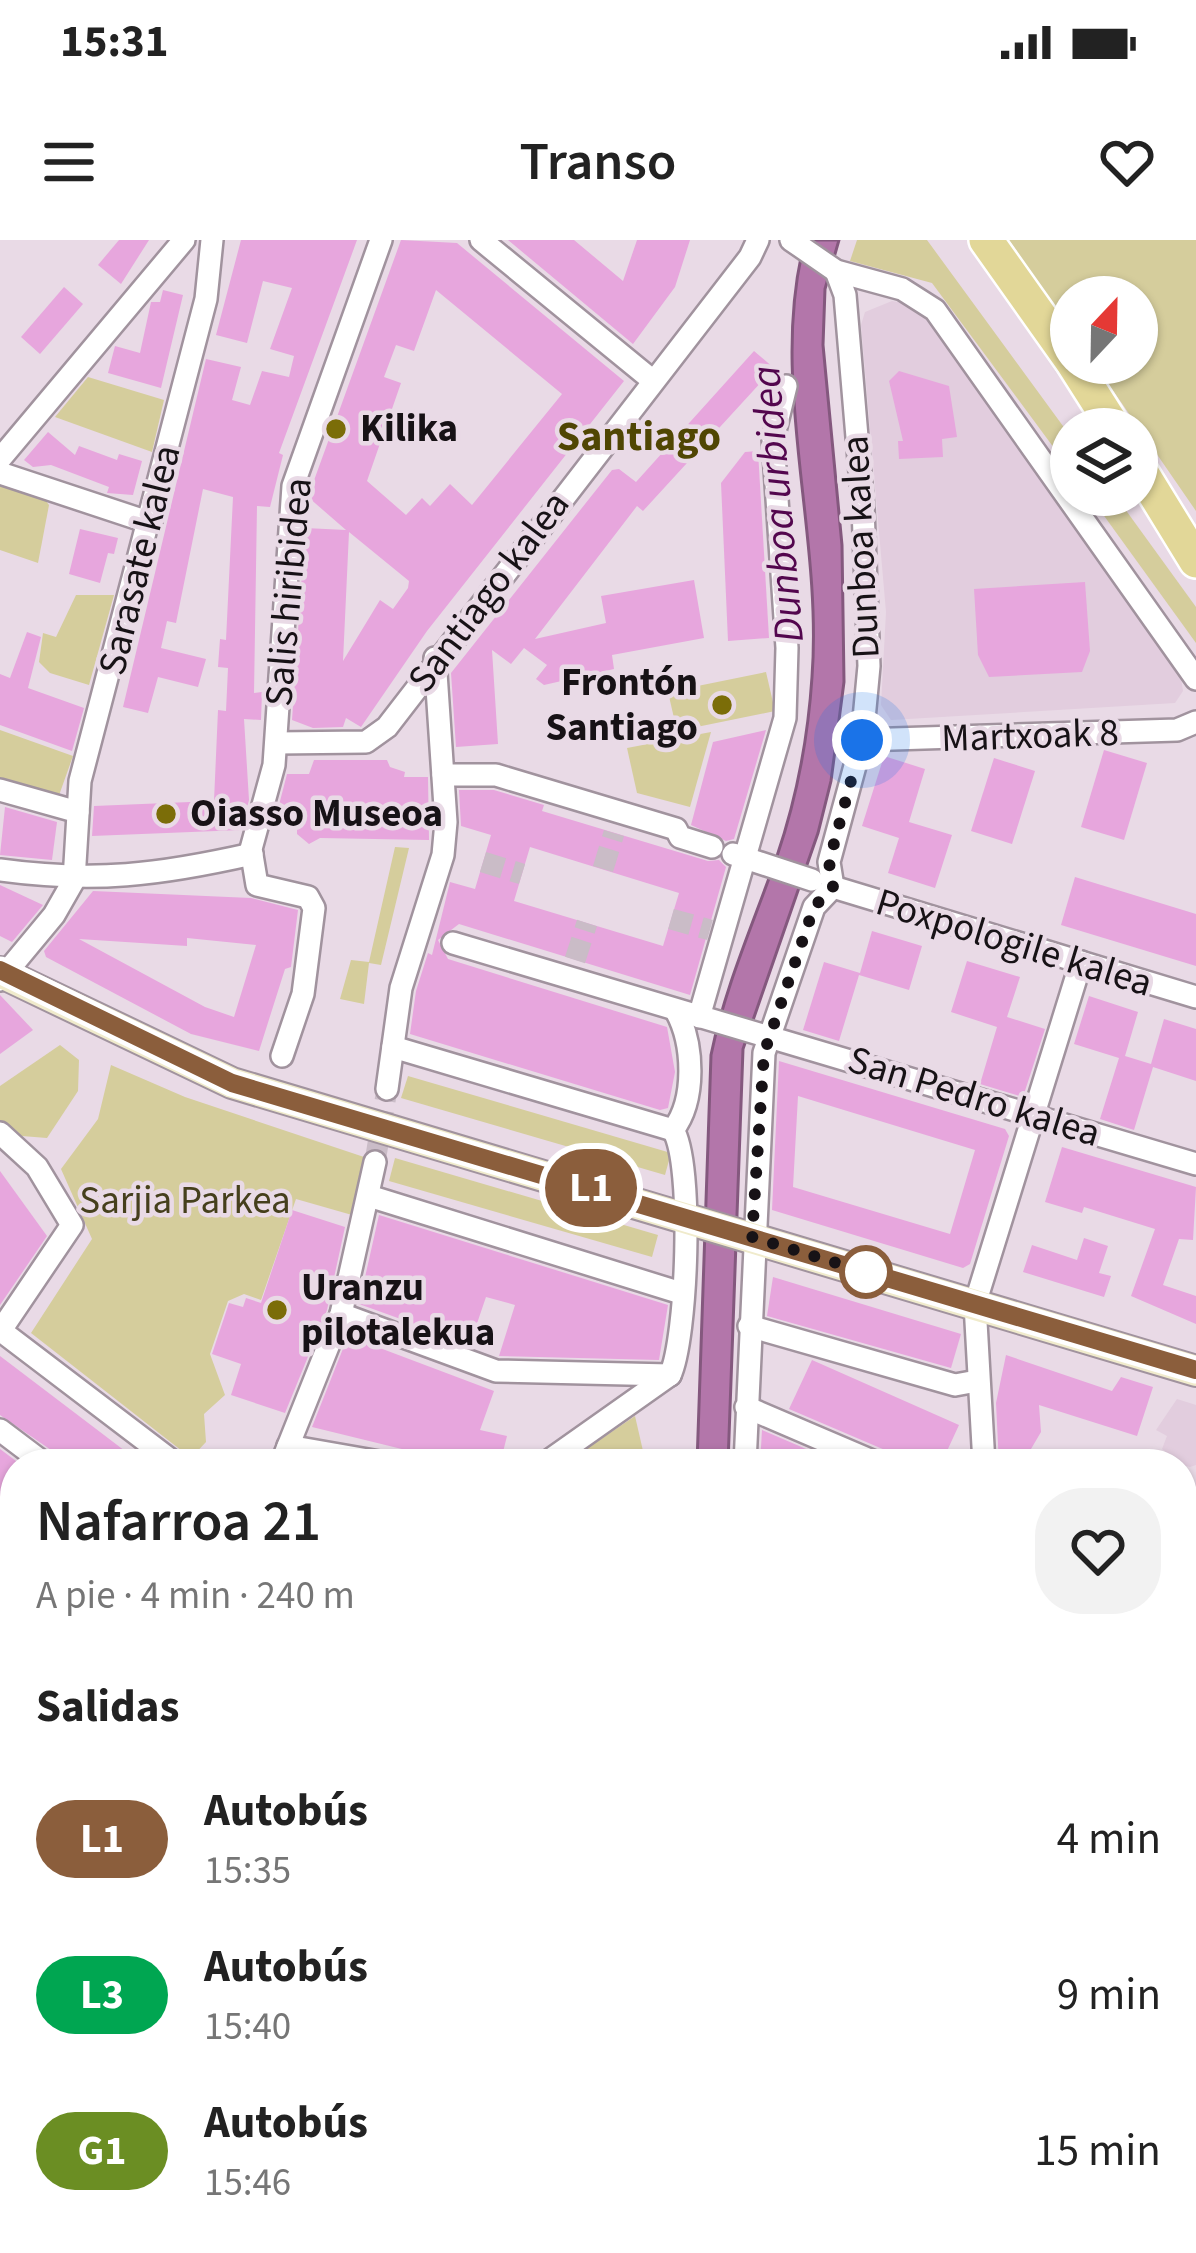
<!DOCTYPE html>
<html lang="es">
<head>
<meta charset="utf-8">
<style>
  body { margin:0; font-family:"Source Sans 3",sans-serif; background:#f2f2f2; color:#222; height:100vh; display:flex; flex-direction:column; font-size:45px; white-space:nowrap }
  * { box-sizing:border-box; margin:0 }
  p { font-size:39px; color:#767676 }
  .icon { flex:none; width:66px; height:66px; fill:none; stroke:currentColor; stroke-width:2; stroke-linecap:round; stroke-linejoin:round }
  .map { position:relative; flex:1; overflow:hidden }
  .drawer { position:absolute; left:0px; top:1209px; width:1197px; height:804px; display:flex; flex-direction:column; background:#fff; border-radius:48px 48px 0 0; box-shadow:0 3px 9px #0004 }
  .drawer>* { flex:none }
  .badge { padding:0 24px; border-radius:39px; font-size:42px; line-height:78px }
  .needle { width:78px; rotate:22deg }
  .tools { position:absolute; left:1050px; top:36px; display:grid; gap:24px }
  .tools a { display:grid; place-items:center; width:108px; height:108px; border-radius:50%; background:#fff; box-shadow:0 3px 9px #0004; font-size:60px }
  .you { position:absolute; width:60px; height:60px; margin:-30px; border:9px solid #fff; border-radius:50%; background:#1a73e8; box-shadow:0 0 0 18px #1a73e833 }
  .map>.badge { position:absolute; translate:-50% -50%; box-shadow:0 0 0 6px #fff }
  h2 { padding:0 36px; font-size:45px; line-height:108px }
  .round { display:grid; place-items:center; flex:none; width:126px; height:126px; border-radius:48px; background:#f2f2f2 }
  .summary { display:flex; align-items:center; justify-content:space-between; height:204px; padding:0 36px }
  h1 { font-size:57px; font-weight:600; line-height:90px }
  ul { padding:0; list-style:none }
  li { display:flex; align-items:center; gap:36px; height:156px; padding:0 36px }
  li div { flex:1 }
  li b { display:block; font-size:45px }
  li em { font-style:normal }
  li .badge { min-width:132px; font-weight:700; text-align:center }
  .status { display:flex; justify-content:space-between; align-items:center; height:84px; padding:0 60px; background:#fff; direction:ltr }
  .status svg { height:33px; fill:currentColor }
  header { display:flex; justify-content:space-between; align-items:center; height:156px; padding:0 36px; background:#fff; font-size:54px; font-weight:600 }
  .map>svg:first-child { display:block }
</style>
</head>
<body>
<div class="status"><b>15:31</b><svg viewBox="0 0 49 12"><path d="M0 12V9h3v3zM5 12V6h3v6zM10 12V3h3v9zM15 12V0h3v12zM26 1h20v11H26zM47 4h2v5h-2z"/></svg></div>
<header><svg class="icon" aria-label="menu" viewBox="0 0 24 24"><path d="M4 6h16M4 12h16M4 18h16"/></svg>Transo<svg class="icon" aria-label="heart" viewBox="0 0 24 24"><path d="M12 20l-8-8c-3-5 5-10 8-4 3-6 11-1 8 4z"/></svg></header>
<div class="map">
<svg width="1196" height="2013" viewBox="0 0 1196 2013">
  <rect width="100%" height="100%" fill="#e9dae6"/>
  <g fill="#e2cdde">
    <path d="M 892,61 L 913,65 L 926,78 L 1181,438 L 1183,451 L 1175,463 L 891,480 L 881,465 L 886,372 L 861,85 L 865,72 Z"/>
    <path d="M 1177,1159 L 1196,1165 L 1196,1225 L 1190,1227 L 1167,1221 L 1170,1215 L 1162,1209 L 1167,1196 L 1156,1190 Z"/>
  </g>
  <g fill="#d5cd9c">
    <path d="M 857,0 L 927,0 L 1071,197 L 1071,231 L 932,43 L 850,21 Z"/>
    <path d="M 1009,0 L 1196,0 L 1196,271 L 1094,123 L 1137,123 L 1137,57 L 1071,57 L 1071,90 Z"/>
    <path d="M 88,137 L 164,160 L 152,212 L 55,177 Z"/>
    <path d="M 0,239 L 40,253 L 49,265 L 38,323 L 0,310 Z"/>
    <path d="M 1089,255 L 1117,258 L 1196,367 L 1196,403 Z"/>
    <path d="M 76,355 L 114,355 L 89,445 L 50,433 L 39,422 L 43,393 L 56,397 Z"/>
    <path d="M 766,432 L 775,471 L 677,491 L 668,452 Z"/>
    <path d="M 0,490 L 73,516 L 57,561 L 0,542 Z"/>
    <path d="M 711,492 L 690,567 L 637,553 L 627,508 Z"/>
    <path d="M 395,607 L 409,608 L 381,725 L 369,723 L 364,764 L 340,759 L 351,720 L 369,722 Z"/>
    <path d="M 60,805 L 79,820 L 78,851 L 47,898 L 9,895 L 0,881 L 0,846 Z"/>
    <path d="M 111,825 L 185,857 L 367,918 L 352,975 L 296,959 L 261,1060 L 244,1054 L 228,1061 L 210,1114 L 225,1155 L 204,1174 L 206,1202 L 191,1218 L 31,1093 L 92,999 L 61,929 L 98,879 Z"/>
    <path d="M 408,836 L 671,913 L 665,935 L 401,858 Z"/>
    <path d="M 395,918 L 658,995 L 652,1017 L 389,941 Z"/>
    <path d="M 635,1176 L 646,1224 L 567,1224 L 573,1218 Z"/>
    <path d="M 258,1998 L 422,1998 L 426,2013 L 253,2013 Z"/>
    <path d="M 780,1998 L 1015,1998 L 1021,2013 L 728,2013 Z"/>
  </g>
  <path fill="#b376aa" stroke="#84587e" stroke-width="3" d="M 805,0 L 839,0 L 825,49 L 823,105 L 842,305 L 844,442 L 831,541 L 818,593 L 743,809 L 728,1224 L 697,1224 L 711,815 C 725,746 754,682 777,616 C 797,557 808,498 812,437 C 823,292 768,141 805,0 Z"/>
  <g fill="#e7a6dd" fill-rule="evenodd">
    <path d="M 119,0 L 149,0 L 121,44 L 98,25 Z"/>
    <path d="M 241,0 L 357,0 L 279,213 L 283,215 L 270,267 L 257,266 L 254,453 L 262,452 L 261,480 L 244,479 L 249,560 L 241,590 L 92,596 L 94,566 L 214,561 L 218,470 L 226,471 L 228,428 L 218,427 L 220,399 L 226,400 L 233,257 L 203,249 L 176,383 L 167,381 L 161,408 L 206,419 L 198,447 L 158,437 L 148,473 L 123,467 L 206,119 L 241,127 L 232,160 L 250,165 L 262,131 L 289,137 L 294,116 L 270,109 L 292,48 L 263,41 L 247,103 L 216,95 Z"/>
    <path d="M 401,0 L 457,3 L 624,141 L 427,391 L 361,487 L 346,478 L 343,487 L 313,488 L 292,480 L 305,288 L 346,290 L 308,257 ZM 436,50 L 562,154 L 472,265 L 450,244 L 430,266 L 422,258 L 406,275 L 367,241 L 401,143 L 384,137 L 396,105 L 414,111 ZM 349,292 L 409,341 L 408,348 L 393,369 L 380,360 L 343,421 Z"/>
    <path d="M 508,0 L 574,0 L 623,41 L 637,0 L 690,0 L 675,47 L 633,104 Z"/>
    <path d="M 64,47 L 83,64 L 40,114 L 21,97 Z"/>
    <path d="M 163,50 L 183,55 L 161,148 L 108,133 L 115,106 L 140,113 L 151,62 L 160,62 Z"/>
    <path d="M 754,111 L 774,128 L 643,271 L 637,266 L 535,399 L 606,383 L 601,356 L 694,340 L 704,398 L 612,415 L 614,429 L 544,445 L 536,439 L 547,425 L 524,408 L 511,424 L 492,410 L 498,504 L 456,507 L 451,433 L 612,230 L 619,229 L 636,242 Z"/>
    <path d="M 899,131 L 949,146 L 957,197 L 942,199 L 943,217 L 899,219 L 898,201 L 903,201 L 889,141 Z"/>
    <path d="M 48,192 L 75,215 L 79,206 L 117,220 L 119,214 L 142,221 L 133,255 L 107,253 L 109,247 L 51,225 L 33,227 L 24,220 Z"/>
    <path d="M 758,211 L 769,398 L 728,401 L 721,243 L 745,212 Z"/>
    <path d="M 80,289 L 118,298 L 114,314 L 108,313 L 100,343 L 69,334 Z"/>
    <path d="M 1085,342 L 1090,411 L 1082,432 L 989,437 L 978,415 L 974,349 Z"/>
    <path d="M 27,392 L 41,397 L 28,448 L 84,468 L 72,511 L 0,485 L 0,434 L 10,438 Z"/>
    <path d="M 766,490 L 734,599 L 726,601 L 691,585 L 713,502 Z"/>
    <path d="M 1104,510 L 1147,523 L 1124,600 L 1081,587 Z"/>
    <path d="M 884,516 L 925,529 L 909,582 L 952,595 L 935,648 L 888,633 L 899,598 L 862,586 Z"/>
    <path d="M 994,518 L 1035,531 L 1012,604 L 971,591 Z"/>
    <path d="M 314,520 L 387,520 L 390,527 L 405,532 L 404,537 L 428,537 L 429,600 L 320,598 L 309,604 L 297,594 L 297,567 L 278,580 L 279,565 L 287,534 L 309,534 Z"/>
    <path d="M 459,550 L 494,550 L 544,565 L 542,571 L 708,621 L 719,620 L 726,627 L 690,755 L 459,684 L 438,700 L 448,719 L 667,787 L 675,832 L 668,868 L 660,870 L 410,794 L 416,751 L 428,713 L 432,715 L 450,642 L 475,649 L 491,595 L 461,586 ZM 530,607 L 679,653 L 663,706 L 514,661 Z"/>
    <path d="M 5,567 L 57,582 L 52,620 L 0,615 Z"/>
    <path d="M 1075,637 L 1196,674 L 1196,726 L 1061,685 Z"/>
    <path d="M 0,645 L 43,665 L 12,702 L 0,696 Z"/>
    <path d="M 93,651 L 251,658 L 298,670 L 291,727 L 285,729 L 259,811 L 191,794 L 46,717 L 44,711 ZM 187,698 L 256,705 L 234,777 L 205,767 L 79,699 L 187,706 Z"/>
    <path d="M 872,691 L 922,706 L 909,750 L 859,735 L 839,801 L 803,790 L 824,722 L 860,733 Z"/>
    <path d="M 967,721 L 1020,737 L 1007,777 L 1045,789 L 1023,857 L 980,844 L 997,787 L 951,772 Z"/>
    <path d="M 0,755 L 33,790 L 0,814 Z"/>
    <path d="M 1089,756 L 1138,772 L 1125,816 L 1151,824 L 1164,779 L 1196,789 L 1196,841 L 1153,827 L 1134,890 L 1100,879 L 1119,818 L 1074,804 Z"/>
    <path d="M 779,821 L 1005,889 L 1009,896 L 970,1024 L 963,1028 L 772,970 ZM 798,856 L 975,910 L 950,994 L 793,947 Z"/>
    <path d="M 1062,907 L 1196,947 L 1193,1000 L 1179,999 L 1163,1045 L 1196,1056 L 1196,1084 L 1131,1056 L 1155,989 L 1084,967 L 1082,973 L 1045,962 Z"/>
    <path d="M 0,931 L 47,996 L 0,1065 Z"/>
    <path d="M 292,970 L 345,987 L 327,1070 L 285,1173 L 231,1155 L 241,1124 L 212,1114 L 229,1063 L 243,1067 L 246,1058 L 261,1063 Z"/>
    <path d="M 379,975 L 668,1065 L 659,1120 L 499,1116 L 515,1065 L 486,1057 L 470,1104 L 359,1064 Z"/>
    <path d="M 1084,998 L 1108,1006 L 1099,1033 L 1111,1036 L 1104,1057 L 1023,1032 L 1032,1005 L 1077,1020 Z"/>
    <path d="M 773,1037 L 961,1094 L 951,1128 L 767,1076 Z"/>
    <path d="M 348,1096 L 494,1151 L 480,1190 L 507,1196 L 500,1224 L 463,1224 L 312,1187 Z"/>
    <path d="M 1006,1115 L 1112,1151 L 1121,1137 L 1153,1147 L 1137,1196 L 1039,1165 L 1041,1192 L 1031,1209 L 1031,1224 L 999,1224 L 996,1163 Z"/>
    <path d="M 0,1116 L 104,1195 L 142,1224 L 60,1224 L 54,1212 L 0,1175 Z"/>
    <path d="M 812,1120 L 959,1185 L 941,1224 L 903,1224 L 885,1210 L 789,1169 Z"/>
    <path d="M 762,1190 L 841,1224 L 760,1224 Z"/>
    <path d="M 0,1209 L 20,1224 L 15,1224 L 15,1290 L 0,1284 Z"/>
    <path d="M 0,1316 L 15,1322 L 15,1378 L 0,1373 Z"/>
    <path d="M 0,1405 L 15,1410 L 15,1482 L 7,1497 L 15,1504 L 15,1524 L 0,1526 Z"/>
    <path d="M 0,1664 L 15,1673 L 15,1782 L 0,1773 L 0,1730 L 12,1709 L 0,1702 Z"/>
    <rect x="136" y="1998" width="50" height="15"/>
  </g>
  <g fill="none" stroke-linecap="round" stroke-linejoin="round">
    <g stroke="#cabcc7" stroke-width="21" stroke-dasharray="21 10" stroke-linecap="butt">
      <path d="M 483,622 L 522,634"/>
      <path d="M 603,629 L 614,593"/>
      <path d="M 671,679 L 710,690"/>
      <path d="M 575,720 L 587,683"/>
      <path d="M 375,922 L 387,849"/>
    </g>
    <g stroke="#a1939e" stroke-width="26">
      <g id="street">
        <path d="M 481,0 L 652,140"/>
        <path d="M 791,0 L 836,31 L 902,49 L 935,70 L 1196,439"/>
        <path d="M 0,219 L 184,0"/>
        <path d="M 0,233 L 151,283"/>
        <path d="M 862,500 L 1177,490 L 1196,482"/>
        <path d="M 276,503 L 366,502 L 387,487 L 750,17 L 758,0"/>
        <path d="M 443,535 L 496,535 L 676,589 L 680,597 L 712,607"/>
        <path d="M 0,550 L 78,572"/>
        <path d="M 733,614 L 812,640"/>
        <path d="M 0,630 C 94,643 159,635 252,614"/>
        <path d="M 833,647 L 1196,757"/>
        <path d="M 453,703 L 1196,924"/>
        <path d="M 0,740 L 54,675 L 74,640 L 80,541 L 206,59 L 212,0"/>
        <path d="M 699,777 L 785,478 L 787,408 L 773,199 L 786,146"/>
        <path d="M 393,807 L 673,890"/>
        <path d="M 282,816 L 303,754 L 314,668 L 308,657 L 257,645 L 251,609 L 274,525 L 293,246 L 381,0"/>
        <path d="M 387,849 L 401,748 L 443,615 L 446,582 L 435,418"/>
        <path d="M 673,890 C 696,860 694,804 676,771"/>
        <path d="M 0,893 L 37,927 L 72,985 L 1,1090"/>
        <path d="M 369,956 L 681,1053"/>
        <path d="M 341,1074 L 496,1131 L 670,1135"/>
        <path d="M 749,1086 L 955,1145 L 977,1141"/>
        <path d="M 0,1090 L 176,1224"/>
        <path d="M 670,1135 C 687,1100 694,923 673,890"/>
        <path d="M 746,1167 L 879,1224"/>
        <path d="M 0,1190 L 45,1224"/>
        <path d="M 288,1206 L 391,1224"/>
        <path d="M 281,1224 L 341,1074 L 375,922"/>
        <path d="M 544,1224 L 670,1135"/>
        <path d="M 745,1224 L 764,813 L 814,667 L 833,647 L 829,622 L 862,500 L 869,426 L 863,268 L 845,55 L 836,31"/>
        <path d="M 984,1224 L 975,1064 L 1081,722"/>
        <path d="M 1182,1278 L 1196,1278"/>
        <path d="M 0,1299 L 15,1307"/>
        <path d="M 0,1388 L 15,1395"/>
        <path d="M 1182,1395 L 1196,1395"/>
        <path d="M 1182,1441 L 1196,1440"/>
        <path d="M 0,1541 L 15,1539"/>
        <path d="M 1182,1855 L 1196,1849"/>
        <path d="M 201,1998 L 201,2013"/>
        <path d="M 23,2013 L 34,1998"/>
        <path d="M 853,2013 L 856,1998"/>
      </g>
    </g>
    <g stroke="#a1939e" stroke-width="34">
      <g id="secondary">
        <path d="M 0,732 L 232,843 L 1196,1131"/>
        <path d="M 1182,1460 L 1196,1459"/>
        <path d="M 1182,1896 L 1196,1889"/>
        <path d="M 1182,1958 L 1196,1966"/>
        <path d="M 1064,1998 L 1071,2013"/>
        <path d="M 1129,1998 L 1134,2013"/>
      </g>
    </g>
    <g stroke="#fff" stroke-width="38">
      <g id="primary">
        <path d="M 986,0 L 1071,120"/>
        <path d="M 1073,123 L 1115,189"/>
        <path d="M 1137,225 L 1196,321"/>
      </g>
    </g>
    <use href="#street" stroke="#fff" stroke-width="21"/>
    <use href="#secondary" stroke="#f0ebcc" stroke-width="30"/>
    <use href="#primary" stroke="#e2d798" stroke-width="33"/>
  </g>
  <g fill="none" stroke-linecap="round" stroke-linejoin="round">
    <g stroke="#fff" stroke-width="27">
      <path id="line" d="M 0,730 L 232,843 L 1196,1130"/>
    </g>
    <use href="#line" stroke="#8b5e3c" stroke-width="18"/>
    <path stroke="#171216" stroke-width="12" stroke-dasharray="0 21.6" d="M 862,500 L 829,622 L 833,647 L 814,667 L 764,813 L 752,997 L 866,1032"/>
  </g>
  <g fill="#7b6d08" stroke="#e9dae6" stroke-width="4.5">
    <circle cx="336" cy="189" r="12"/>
    <circle cx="722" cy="465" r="12"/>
    <circle cx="166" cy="574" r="12"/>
    <circle cx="277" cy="1070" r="12"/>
  </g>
  <circle fill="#fff" stroke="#8b5e3c" stroke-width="6" cx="866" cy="1032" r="24"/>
  <g text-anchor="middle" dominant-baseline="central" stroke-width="9" stroke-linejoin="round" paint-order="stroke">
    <g font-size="39" font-weight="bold" fill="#171216" stroke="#e9dae6" text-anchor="start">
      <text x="360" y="189">Kilika</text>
      <text x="698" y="443" text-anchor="end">Frontón<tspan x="698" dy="45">Santiago</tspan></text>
      <text x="190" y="574">Oiasso Museoa</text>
      <text x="301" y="1048">Uranzu<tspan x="301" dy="45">pilotalekua</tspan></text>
    </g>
    <g font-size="39" fill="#171216" stroke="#e9dae6">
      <text transform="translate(861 307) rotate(-93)">Dunboa kalea</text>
      <text transform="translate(140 320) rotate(-76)">Sarasate kalea</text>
      <text transform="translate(289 352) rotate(-85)">Salis hiribidea</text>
      <text transform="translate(489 352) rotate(-53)">Santiago kalea</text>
      <text transform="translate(1030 496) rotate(-2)">Martxoak 8</text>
      <text transform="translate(1014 703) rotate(17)">Poxpologile kalea</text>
      <text transform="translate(974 857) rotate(17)">San Pedro kalea</text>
    </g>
    <g font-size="39" fill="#453f1c" stroke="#e9dae6">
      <text x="185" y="961">Sarjia Parkea</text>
    </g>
    <g font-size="42" font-weight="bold" fill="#504603" stroke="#e9dae6">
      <text x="639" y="197">Santiago</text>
    </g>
    <g font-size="42" font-style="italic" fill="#53064e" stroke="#e9dae6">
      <text transform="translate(778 264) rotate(-95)">Dunboa urbidea</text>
    </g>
  </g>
</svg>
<div class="tools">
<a><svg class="needle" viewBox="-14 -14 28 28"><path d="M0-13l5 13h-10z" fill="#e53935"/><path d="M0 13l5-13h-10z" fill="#767676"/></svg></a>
<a><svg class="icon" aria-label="layers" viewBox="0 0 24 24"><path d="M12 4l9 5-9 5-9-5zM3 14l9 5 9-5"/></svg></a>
</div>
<div class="you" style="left:862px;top:500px"></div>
<b class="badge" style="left:591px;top:948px;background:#8b5e3c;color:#fff">L1</b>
<section class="drawer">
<div class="summary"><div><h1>Nafarroa 21</h1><p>A pie · 4 min · 240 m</p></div><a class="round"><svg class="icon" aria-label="heart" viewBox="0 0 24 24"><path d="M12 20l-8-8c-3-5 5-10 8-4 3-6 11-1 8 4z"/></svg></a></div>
<h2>Salidas</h2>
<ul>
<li><span class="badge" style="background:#8b5e3c;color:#fff">L1</span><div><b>Autobús</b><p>15:35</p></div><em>4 min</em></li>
<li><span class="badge" style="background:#00a651;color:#fff">L3</span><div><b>Autobús</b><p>15:40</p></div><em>9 min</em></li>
<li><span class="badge" style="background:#6b8e23;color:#fff">G1</span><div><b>Autobús</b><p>15:46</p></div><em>15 min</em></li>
</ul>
</section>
</div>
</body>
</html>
